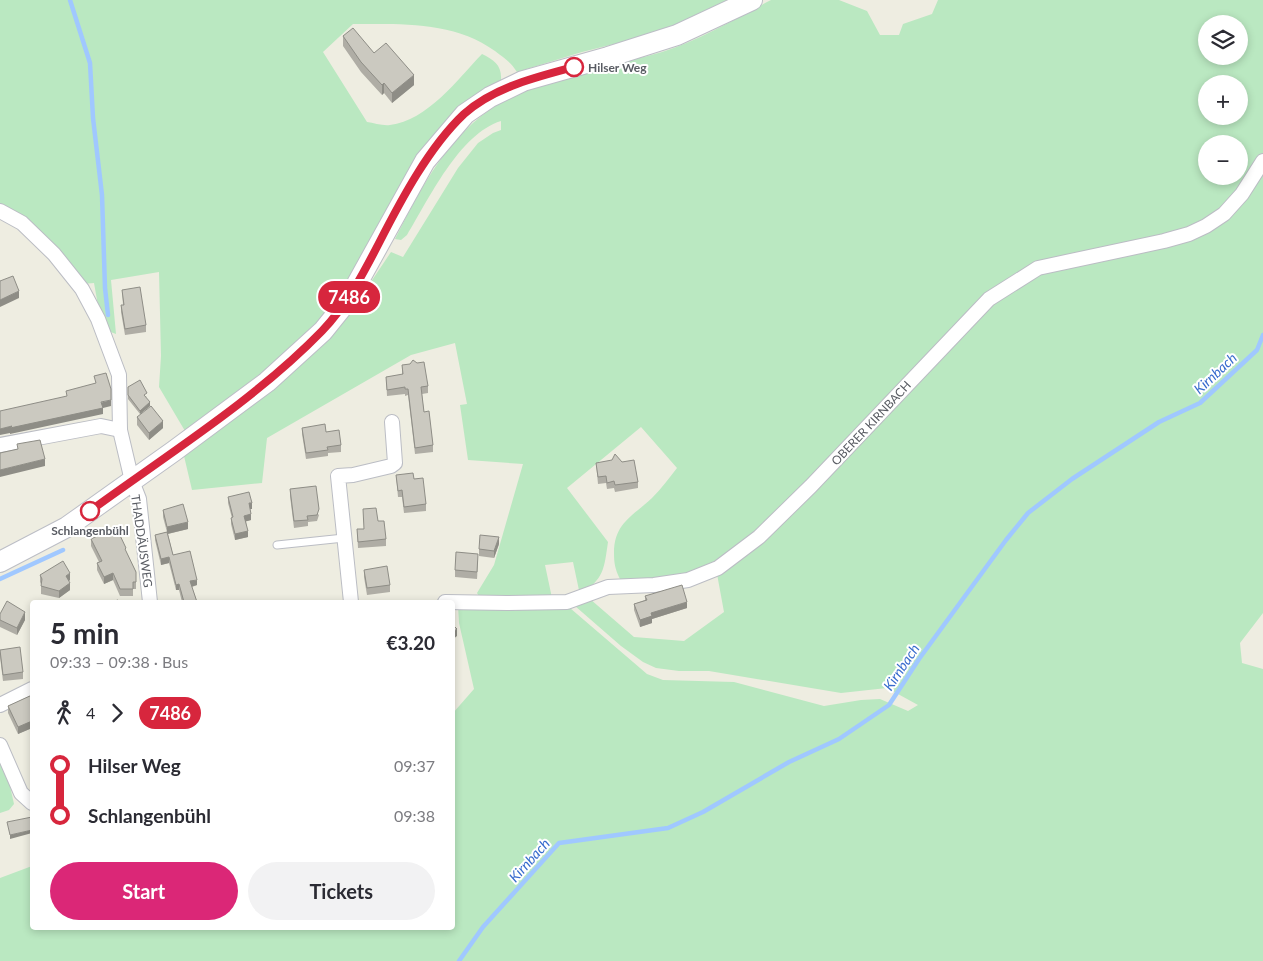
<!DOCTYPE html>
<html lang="en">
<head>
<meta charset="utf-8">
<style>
  body { margin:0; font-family:Lato,sans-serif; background:#f2f2f3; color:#2b2b33; height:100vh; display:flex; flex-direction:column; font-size:19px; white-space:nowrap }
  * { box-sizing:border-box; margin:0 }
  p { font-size:16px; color:#7c7c81 }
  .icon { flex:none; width:28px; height:28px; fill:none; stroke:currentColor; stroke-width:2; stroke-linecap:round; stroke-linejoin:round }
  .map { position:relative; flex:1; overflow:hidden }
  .drawer { position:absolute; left:30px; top:600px; width:425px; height:330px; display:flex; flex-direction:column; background:#fff; border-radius:5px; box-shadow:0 2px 8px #0003 }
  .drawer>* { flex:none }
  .badge { padding:0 10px; border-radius:16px; font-size:18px; line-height:32px }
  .controls { position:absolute; left:1198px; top:15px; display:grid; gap:10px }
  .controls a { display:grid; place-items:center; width:50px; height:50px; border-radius:50%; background:#fff; box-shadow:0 2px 8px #0003; font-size:25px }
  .map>.badge { position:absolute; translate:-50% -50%; box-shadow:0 0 0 2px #fff }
  .legs { display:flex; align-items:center; gap:8px; height:55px; padding:0 20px; font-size:16px }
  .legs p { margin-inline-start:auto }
  .overview { display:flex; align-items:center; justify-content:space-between; height:85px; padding:0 20px }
  h1 { font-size:28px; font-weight:700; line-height:38px }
  .primary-button { display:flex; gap:10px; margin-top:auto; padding:10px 20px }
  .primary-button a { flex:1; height:58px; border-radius:30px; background:#db2777; color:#fff; font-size:20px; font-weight:700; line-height:58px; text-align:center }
  .primary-button a+a { background:#f2f2f3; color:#2b2b33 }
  ul { padding:0 20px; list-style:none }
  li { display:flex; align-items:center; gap:18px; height:50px; font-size:19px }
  li i { display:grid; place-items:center; width:8px; height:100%; margin:0 6px; background:currentColor }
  li i::after { content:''; width:12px; height:12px; margin:-6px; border:4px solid; border-radius:50%; background:#fff }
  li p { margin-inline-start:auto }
  li:first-child i { background:linear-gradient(#0000 50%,currentColor 0) }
  li:last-child i { background:linear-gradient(currentColor 50%,#0000 0) }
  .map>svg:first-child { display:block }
</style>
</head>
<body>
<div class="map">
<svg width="1263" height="961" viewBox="0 0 1263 961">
  <rect width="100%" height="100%" fill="#eeede1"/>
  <g fill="#bae8c1" fill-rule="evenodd">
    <path d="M 0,0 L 730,0 L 674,25 L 630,40 L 582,52 L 517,72 C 511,62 504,58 495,51 C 454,21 401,24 353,24 L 323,52 L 367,122 C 374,123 383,126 390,125 C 427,121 458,79 482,54 C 494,60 502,65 501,80 L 470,100 L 438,130 L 397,193 L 341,295 L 317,322 L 264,371 L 185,431 L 159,387 L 161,356 L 159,272 L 111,280 L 116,334 L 108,331 L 99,311 L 94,283 L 82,284 L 0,206 Z"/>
    <path d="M 771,0 L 839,0 L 867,11 L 880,35 L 899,35 L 903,24 L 932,14 L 938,0 L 1263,0 L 1263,155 L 1239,191 L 1214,215 L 1187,228 L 1156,240 L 1048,260 L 1021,270 L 986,292 L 969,314 L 761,531 L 715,564 L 712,563 L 682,576 L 641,582 L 620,579 C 615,569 614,563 614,553 C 614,523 633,516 652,498 C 661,489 669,478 677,468 L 641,427 L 567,488 L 608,542 C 604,570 604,578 580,595 L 573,562 L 545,565 L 552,598 L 480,598 L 477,593 L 494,565 L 523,464 L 468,460 L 460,405 L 467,404 L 455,343 L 411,355 L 267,438 L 262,483 L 192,490 L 184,456 L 271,389 L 321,347 L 352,310 L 391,252 L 403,257 L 458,168 L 478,143 L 493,133 L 501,130 L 501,121 C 459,134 429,199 407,235 L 401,240 L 395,239 C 421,188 448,134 500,103 C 529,86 567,76 599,67 C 620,62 642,58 662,52 C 700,40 736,18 771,0 ZM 1206,24 L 1239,24 L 1239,56 L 1206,56 ZM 1206,84 L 1239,84 L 1239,116 L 1206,116 ZM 1206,144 L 1239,144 L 1239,176 L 1206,176 Z"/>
    <path d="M 1263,166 L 1263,613 L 1240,643 L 1242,663 L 1263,669 L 1263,961 L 0,961 L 0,878 L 32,866 L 32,928 L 452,928 L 453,713 L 474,689 L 459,623 L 458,606 L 570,608 L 647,674 L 663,680 L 734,682 L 824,706 L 861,700 L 880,699 L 908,711 L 918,705 L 887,688 L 841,693 L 709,671 L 679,671 L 656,668 L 643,662 L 621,646 L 575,606 L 590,599 L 634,637 L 684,641 L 724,612 L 717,574 L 985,309 L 1027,278 L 1193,235 Z"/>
    <path d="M 0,759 L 8,777 L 14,804 L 9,810 L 0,813 Z"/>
  </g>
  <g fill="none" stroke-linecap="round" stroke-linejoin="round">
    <g stroke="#a0c8ff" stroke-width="4.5">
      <path d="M 70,0 L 90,63 L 93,118 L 102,195 L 105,288 L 108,315"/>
      <path d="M 0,579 L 63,550"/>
      <path d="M 459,961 L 483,927 L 559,843 L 668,828 L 703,812 L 789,762 L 839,739 L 889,705 L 919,659 L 1006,540 L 1028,513 L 1072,479 L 1159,422 L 1200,403 L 1257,350 L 1263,335"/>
    </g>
    <g stroke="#bbbdc4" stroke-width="9">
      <path id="service" d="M 277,545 L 344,538"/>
    </g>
    <g stroke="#bbbdc4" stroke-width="16">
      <g id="minor">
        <path d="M 0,211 L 22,223 L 54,254 L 82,289 L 98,319 L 119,375 L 120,430 L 132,481 L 139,499 L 150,602"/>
        <path d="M 0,445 L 101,426 L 120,430"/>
        <path d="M 351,602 L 338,476 L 353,475 L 391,466 L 395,463 L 392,422"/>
        <path d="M 445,602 L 507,603 L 567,602 L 608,587 L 654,585 L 688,580 L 718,568 L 759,537 L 811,486 L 989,299 L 1038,268 L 1164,241 L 1189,234 L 1206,226 L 1224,214 L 1242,194 L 1263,161"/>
        <path d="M 0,705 L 32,689"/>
        <path d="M 0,745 L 21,793 L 32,803"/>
      </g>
    </g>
    <g stroke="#bcbec6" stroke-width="22">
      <path id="secondary" d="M 0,562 L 67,527 L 174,451 L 267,382 L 323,331 L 348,300 L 425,161 L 465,114 L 490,97 L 523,81 L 608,57 L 677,35 L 752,0"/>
    </g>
    <use href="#service" stroke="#fff" stroke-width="7"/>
    <use href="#minor" stroke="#fff" stroke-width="14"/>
    <use href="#secondary" stroke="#fff" stroke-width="20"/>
  </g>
  <g fill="#afada5">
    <path d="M 343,36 L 374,53 L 414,85 L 392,103 L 384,93 L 382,95 L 361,72 L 343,46 Z"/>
    <path d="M 122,290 L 146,325 L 146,332 L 125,335 L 121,312 L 121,305 L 123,305 Z"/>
    <path d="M 402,365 L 428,386 L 428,393 L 422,394 L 424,412 L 433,445 L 433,452 L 415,454 L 408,395 L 405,396 L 405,394 L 387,396 L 386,377 L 402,375 Z"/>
    <path d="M 128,387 L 147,397 L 146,397 L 150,406 L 140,414 L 128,399 Z"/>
    <path d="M 137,417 L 163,428 L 149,440 L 137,425 Z"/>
    <path d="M 302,428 L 326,432 L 341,445 L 341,452 L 328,453 L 328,456 L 306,459 L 302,434 Z"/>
    <path d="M 596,463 L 638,482 L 638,488 L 615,492 L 614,488 L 607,489 L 606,483 L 598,484 Z"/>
    <path d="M 396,475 L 426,504 L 426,511 L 404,513 L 402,497 L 398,497 Z"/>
    <path d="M 290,489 L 319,515 L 317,521 L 308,522 L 308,526 L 294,528 L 290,496 Z"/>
    <path d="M 228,497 L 252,509 L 250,509 L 251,520 L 246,521 L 248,537 L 235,540 L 231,524 L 231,518 L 232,518 L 228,503 Z"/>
    <path d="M 163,510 L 188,529 L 168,534 L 173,555 L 197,585 L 192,587 L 197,602 L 182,602 L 179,590 L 176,590 L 169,563 L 161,565 L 155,540 L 155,535 L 167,532 L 163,517 Z"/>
    <path d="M 378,521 L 386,539 L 386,546 L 358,548 L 357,529 L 364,529 Z"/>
    <path d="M 91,539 L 126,552 L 136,572 L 136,589 L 133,589 L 133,596 L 120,596 L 113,580 L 104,584 L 97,570 L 97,563 L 99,562 L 91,546 Z"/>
    <path d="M 499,544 L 494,558 L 479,556 L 479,549 Z"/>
    <path d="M 478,561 L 477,579 L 455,577 L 455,570 Z"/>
    <path d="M 364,570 L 390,585 L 390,592 L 367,595 L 364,577 Z"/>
    <path d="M 40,575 L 70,580 L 69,581 L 70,590 L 59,598 L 41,594 L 41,584 L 40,582 Z"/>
    <path d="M 645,596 L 687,608 L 652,619 L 652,623 L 640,627 L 634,610 L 634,604 L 645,600 Z"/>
    <path d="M 0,614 L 25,620 L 17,635 L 0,627 Z"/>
    <path d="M 0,650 L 23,672 L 23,679 L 3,681 L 0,657 Z"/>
    <path d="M 32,695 L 32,728 L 18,734 L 8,713 L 8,706 Z"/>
  </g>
  <g fill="#8e8d86">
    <path d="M 414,75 L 414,85 L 392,103 L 392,93 Z"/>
    <path d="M 384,83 L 384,93 L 382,95 L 382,85 Z"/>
    <path d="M 19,291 L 19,298 L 0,307 L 0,300 Z"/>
    <path d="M 111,400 L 111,406 L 103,408 L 103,414 L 10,434 L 10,433 L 0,435 L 0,429 Z"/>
    <path d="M 150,402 L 150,406 L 140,414 L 140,411 Z"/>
    <path d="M 163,421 L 163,428 L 149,440 L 149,433 Z"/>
    <path d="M 45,459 L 45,466 L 0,477 L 0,470 Z"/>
    <rect x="249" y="503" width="3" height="6"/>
    <path d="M 251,514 L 251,520 L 244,522 L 244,516 Z"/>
    <path d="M 188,522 L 188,529 L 167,534 L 167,527 Z"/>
    <path d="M 248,531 L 248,537 L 235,540 L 235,534 Z"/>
    <path d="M 499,537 L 499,544 L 494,558 L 494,551 Z"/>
    <path d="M 169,557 L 169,563 L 161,565 L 161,559 Z"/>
    <path d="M 70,573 L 70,580 L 66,583 L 66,576 Z"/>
    <path d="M 113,573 L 113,580 L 104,584 L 104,577 Z"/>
    <path d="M 197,580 L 197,585 L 190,587 L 190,581 Z"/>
    <path d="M 70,583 L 70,590 L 59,598 L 59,591 Z"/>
    <path d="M 179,584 L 179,590 L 176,590 L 176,585 Z"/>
    <path d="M 687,602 L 687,608 L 652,619 L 652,623 L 640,627 L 640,620 L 651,613 Z"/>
    <path d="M 25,612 L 25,620 L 17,635 L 17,628 Z"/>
    <path d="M 457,629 L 457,636 L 452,640 L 452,633 Z"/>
    <path d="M 32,721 L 32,728 L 18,734 L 18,727 Z"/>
    <path d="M 32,830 L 32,833 L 10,839 L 10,835 Z"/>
  </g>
  <g fill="#cbc9c0" stroke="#8e8d86">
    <path d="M 353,28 L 374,53 L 386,43 L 414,75 L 392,93 L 384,83 L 382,85 L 361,62 L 343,36 Z"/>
    <path d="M 13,276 L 19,291 L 0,300 L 0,281 Z"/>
    <path d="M 140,287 L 146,325 L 125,329 L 121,305 L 124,305 L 122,290 Z"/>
    <path d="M 413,360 L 417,363 L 424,362 L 428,386 L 421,387 L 424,412 L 429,411 L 433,445 L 415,448 L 408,389 L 405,389 L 405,387 L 387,390 L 386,377 L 403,374 L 402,365 L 410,364 Z"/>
    <path d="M 106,373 L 111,389 L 111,400 L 101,402 L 103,408 L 10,428 L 12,426 L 0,429 L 0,411 L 67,396 L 66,391 L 96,383 L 94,376 Z"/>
    <path d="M 140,380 L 147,393 L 144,395 L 150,402 L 140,411 L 128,395 L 128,387 Z"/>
    <path d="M 151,406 L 163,421 L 149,433 L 137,417 Z"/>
    <path d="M 325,424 L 326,432 L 339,430 L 341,445 L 327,447 L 328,450 L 306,453 L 302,428 Z"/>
    <path d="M 40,440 L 45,459 L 0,470 L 0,453 L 18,449 L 17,444 Z"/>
    <path d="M 615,454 L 622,462 L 634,460 L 638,482 L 615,485 L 614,481 L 607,483 L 606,476 L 598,477 L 596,463 L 612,460 Z"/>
    <path d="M 413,473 L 414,479 L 423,478 L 426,504 L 404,507 L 402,490 L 398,491 L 396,475 Z"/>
    <path d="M 316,486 L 319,509 L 317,515 L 307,516 L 308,520 L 294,521 L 290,489 Z"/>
    <path d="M 249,492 L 252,503 L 249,503 L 251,514 L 244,516 L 248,531 L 235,534 L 231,518 L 233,517 L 228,497 Z"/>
    <path d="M 183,504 L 188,522 L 167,527 L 163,510 Z"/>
    <path d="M 376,508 L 378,521 L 384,521 L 386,539 L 358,542 L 357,529 L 364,529 L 363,509 Z"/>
    <path d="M 116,527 L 126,548 L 125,549 L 136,572 L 136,582 L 133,582 L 133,589 L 120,589 L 113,573 L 104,577 L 97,563 L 102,561 L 91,539 Z"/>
    <path d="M 167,532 L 173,555 L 190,551 L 197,580 L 190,581 L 197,602 L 184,602 L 179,584 L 176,585 L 169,557 L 161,559 L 155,535 Z"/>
    <path d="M 480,535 L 499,537 L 494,551 L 479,549 Z"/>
    <path d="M 456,552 L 478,554 L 477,572 L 455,570 Z"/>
    <path d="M 63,561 L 70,573 L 66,576 L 70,583 L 59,591 L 41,586 L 42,579 L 40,575 Z"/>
    <path d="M 387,566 L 390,585 L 367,588 L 364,570 Z"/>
    <path d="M 682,585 L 687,602 L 651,613 L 652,616 L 640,620 L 634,604 L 647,600 L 645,596 Z"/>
    <path d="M 118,600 L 119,602 L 111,602 Z"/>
    <path d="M 7,601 L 25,612 L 17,628 L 0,620 L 0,614 Z"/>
    <path d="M 452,624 L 457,629 L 452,633 Z"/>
    <path d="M 20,647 L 23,672 L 3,675 L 0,650 Z"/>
    <path d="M 32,695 L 32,721 L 18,727 L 8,706 Z"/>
    <path d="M 32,817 L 32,830 L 10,835 L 7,822 Z"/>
  </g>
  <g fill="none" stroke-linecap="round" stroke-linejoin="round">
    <g stroke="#fff" stroke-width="11">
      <path id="line-1" d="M 90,511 C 168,454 255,400 322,331 C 347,305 363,274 379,243 C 401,200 429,147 464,114 C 494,87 537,77 574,67"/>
    </g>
    <use href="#line-1" stroke="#d7263d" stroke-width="8"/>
  </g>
  <g fill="#fff" stroke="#d7263d" stroke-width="2.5">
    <circle cx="574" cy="67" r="9"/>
    <circle cx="90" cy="511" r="9"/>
  </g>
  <g text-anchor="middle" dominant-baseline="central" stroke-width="4" stroke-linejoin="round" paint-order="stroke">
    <g font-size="12" font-weight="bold" fill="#595c63" stroke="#fff" text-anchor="start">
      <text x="588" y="67">Hilser Weg</text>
      <text x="90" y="530" text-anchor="middle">Schlangenbühl</text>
    </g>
    <g font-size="12" fill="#595c63" stroke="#fff">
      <text transform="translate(871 423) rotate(-47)">OBERER KIRNBACH</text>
      <text transform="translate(142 541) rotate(82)">THADDÄUSWEG</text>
    </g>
    <g font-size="14" font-style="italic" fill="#386ccd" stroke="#fff">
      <text transform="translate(1215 373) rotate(-43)">Kirnbach</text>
      <text transform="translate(901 667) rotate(-56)">Kirnbach</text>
      <text transform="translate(529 860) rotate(-48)">Kirnbach</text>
    </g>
  </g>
</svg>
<div class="controls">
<a><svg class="icon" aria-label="layers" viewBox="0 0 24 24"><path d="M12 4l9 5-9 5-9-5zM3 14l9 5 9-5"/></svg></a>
<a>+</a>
<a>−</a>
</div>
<b class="badge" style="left:349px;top:297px;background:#d7263d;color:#fff">7486</b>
<section class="drawer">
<div class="overview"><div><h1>5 min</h1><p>09:33 – 09:38 · Bus</p></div><b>€3.20</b></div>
<div class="legs"><svg class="icon" aria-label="walk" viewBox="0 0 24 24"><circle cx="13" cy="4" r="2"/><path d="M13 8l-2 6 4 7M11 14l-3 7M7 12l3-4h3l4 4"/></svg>4<svg class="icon" aria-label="forward" viewBox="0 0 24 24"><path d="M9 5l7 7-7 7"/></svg><b class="badge" style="background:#d7263d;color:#fff">7486</b></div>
<ul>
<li><i style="color:#d7263d"></i><b>Hilser Weg</b><p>09:37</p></li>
<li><i style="color:#d7263d"></i><b>Schlangenbühl</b><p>09:38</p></li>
</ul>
<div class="primary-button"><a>Start</a><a>Tickets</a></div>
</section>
</div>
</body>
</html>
